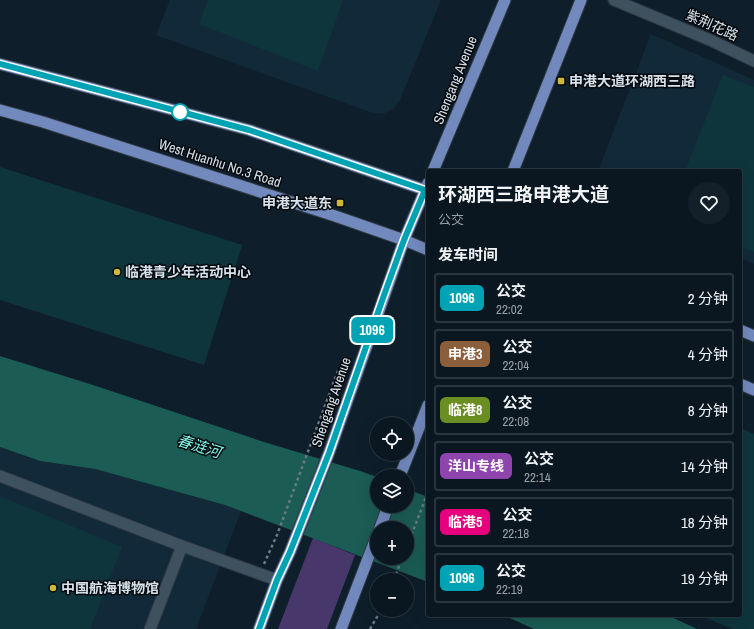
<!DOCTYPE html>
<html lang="zh">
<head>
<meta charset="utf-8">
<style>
  body { margin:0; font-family:"Archivo Narrow","Noto Sans SC",sans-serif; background:#132029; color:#f1f3f6; height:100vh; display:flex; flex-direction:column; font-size:15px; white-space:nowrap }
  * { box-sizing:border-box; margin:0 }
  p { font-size:13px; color:#999fa5 }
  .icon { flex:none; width:22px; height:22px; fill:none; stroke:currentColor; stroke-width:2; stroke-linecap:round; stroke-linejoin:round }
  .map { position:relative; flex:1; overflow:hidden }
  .drawer { position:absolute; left:426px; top:169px; width:316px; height:448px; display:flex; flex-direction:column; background:#0a1720; border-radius:4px; box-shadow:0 4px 16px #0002,0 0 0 1px #2a363e }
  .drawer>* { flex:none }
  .badge { padding:0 8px; border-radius:6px; font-size:14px; line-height:26px }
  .controls { position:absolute; left:370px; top:417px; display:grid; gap:8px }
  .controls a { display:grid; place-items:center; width:44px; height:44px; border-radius:50%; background:#0a1720; box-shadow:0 4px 16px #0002,0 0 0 1px #2a363e; font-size:20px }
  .map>.badge { position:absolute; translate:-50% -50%; box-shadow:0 0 0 2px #fff }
  h2 { padding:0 12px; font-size:15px; line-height:36px }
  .round { display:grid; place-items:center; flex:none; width:42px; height:42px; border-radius:21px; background:#132029 }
  .overview { display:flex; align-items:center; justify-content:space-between; height:68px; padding:0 12px }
  h1 { font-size:19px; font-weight:700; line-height:30px }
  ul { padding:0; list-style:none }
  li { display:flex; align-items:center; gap:12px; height:50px; margin:0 8px 6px; padding:0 4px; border:2px solid #2a363e; border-radius:4px }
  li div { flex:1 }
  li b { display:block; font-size:15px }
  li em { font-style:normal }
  li .badge { min-width:44px; font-weight:700; text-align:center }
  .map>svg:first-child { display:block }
</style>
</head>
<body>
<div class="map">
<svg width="754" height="629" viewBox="0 0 754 629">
  <rect width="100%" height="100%" fill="#0e1f2b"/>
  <g fill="#112939">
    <path d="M 170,0 L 441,0 L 400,100 L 393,109 L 383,114 L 373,113 L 156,35 Z"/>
    <path d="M 651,34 L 754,80 L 754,264 L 740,258 L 740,171 L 598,171 Z"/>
    <path d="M 0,447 L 40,461 L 95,469 L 225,505 L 241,511 L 196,629 L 0,629 Z"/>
  </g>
  <path fill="#48376b" d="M 313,538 L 355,555 L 327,629 L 278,629 Z"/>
  <g fill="#1b5c54" fill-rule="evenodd">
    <path d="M 0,356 L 93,385 L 264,442 L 360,471 L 377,477 L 377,506 L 407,506 L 407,489 L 428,497 L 428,582 L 225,505 L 95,469 L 40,461 L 0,447 ZM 377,528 L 407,528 L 407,558 L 377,558 Z"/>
    <path d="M 503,615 L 667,615 L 697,629 L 534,629 Z"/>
  </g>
  <g fill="#0f353c">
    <path d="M 208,0 L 343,0 L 318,71 L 199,24 Z"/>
    <path d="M 723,75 L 754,87 L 754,252 L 740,246 L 740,171 L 685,171 Z"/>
    <path d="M 0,167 L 242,245 L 204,365 L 0,300 Z"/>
    <path d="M 740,428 L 754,434 L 754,629 L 733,629 L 698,615 L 740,615 Z"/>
    <path d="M 0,496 L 122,547 L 90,629 L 0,629 Z"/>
  </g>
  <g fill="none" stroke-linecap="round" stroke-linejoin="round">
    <g stroke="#2f3842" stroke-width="13">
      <g id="minor">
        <path d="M 614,0 L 710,40 L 754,61"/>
        <path d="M 0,476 L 182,546 L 277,580"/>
        <path d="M 150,629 L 182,546"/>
      </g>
    </g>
    <g stroke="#2f3842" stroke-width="13">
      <g id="primary">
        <path d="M 0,64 L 249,130 L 428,191"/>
        <path d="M 0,110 L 43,122 L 335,216 L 404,240 L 428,250"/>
        <path d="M 433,171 L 505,0"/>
        <path d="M 513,171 L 581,0"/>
        <path d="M 740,330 L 754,336"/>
        <path d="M 740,384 L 754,390"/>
        <path d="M 400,476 L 428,405"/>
        <path d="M 380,528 L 388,506"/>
        <path d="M 259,629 L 277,580 L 290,552 L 329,453 L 404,240 L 428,183"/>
        <path d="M 341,629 L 377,535"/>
      </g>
    </g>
    <g stroke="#6b7983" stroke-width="2.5" stroke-dasharray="3 3" stroke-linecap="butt">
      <path d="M 407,546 L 427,495"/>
      <path d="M 264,564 L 277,535 L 339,368"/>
      <path d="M 394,580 L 402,558"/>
      <path d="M 370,629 L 381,610"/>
    </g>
    <use href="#minor" stroke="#3e515f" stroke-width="11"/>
    <use href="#primary" stroke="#7189bd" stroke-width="11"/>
  </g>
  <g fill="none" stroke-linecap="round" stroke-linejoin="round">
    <g stroke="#fff" stroke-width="9">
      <path id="line" d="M 0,64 L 249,130 L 425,190 L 404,240 L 383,298 L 329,453 L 290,552 L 277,580 L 259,629"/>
    </g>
    <use href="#line" stroke="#00a3b4" stroke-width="6"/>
  </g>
  <g fill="#cfb837" stroke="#03080d" stroke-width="1.5">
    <rect x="557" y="77" width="8" height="8" rx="2"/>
    <rect x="336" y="199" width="8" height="8" rx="2"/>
    <circle cx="117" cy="272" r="4"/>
    <circle cx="53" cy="588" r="4"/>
  </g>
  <circle fill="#fff" stroke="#00a3b4" stroke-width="2" cx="180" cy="112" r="8"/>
  <g text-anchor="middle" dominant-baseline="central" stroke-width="3" stroke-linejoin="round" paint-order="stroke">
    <g font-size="14" fill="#d6e1e9" stroke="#03080d">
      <text transform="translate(712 25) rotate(24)">紫荆花路</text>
      <text transform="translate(455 80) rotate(-68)">Shengang Avenue</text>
      <text transform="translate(220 163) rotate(18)">West Huanhu No.3 Road</text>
      <text transform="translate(331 402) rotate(-71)">Shengang Avenue</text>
    </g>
    <g font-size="14" font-weight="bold" fill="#d6e1e9" stroke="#03080d" text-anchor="start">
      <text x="569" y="81">申港大道环湖西三路</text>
      <text x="332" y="203" text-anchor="end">申港大道东</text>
      <text x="125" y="272">临港青少年活动中心</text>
      <text x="61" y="588">中国航海博物馆</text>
    </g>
    <g font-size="15" font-style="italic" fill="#85fcec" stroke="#03080d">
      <text transform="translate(199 446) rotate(17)">春涟河</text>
    </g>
  </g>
</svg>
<div class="controls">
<a><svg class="icon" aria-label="locate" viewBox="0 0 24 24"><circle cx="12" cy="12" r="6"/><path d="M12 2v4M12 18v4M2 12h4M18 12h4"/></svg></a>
<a><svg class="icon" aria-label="layers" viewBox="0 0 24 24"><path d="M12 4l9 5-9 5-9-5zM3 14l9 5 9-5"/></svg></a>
<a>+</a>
<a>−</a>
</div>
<b class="badge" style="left:372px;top:330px;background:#00a3b4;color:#fff">1096</b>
<section class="drawer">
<div class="overview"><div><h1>环湖西三路申港大道</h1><p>公交</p></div><a class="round"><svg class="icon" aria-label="heart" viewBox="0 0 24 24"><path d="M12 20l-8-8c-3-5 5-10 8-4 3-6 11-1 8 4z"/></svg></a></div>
<h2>发车时间</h2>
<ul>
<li><span class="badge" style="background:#00a3b4;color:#fff">1096</span><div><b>公交</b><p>22:02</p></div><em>2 分钟</em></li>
<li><span class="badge" style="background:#8b5e3c;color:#fff">申港3</span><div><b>公交</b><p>22:04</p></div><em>4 分钟</em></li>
<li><span class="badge" style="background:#6b8e23;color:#fff">临港8</span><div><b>公交</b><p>22:08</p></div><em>8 分钟</em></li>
<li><span class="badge" style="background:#8e44ad;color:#fff">洋山专线</span><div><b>公交</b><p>22:14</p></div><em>14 分钟</em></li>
<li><span class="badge" style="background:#e6007e;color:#fff">临港5</span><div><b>公交</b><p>22:18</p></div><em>18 分钟</em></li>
<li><span class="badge" style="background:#00a3b4;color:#fff">1096</span><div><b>公交</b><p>22:19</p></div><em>19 分钟</em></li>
</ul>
</section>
</div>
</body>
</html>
